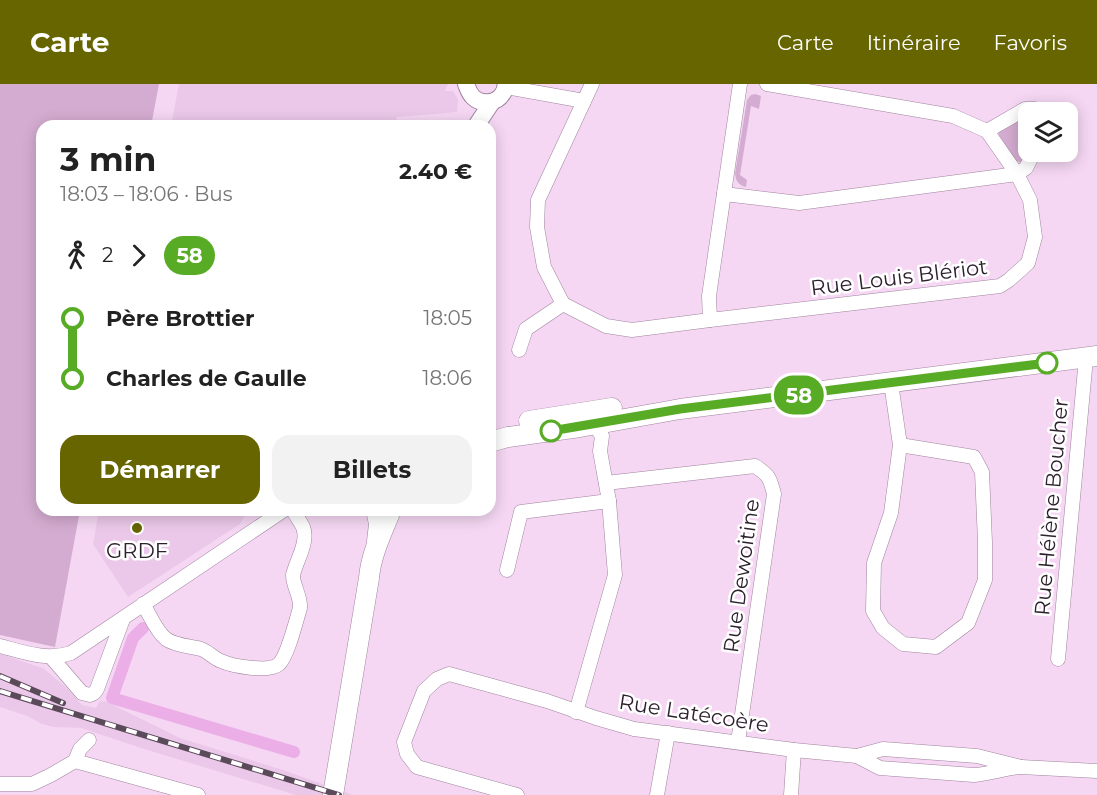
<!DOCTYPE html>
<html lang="fr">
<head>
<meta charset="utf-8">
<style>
  body { margin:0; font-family:Montserrat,sans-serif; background:#f2f2f2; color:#222; height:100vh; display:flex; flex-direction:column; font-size:22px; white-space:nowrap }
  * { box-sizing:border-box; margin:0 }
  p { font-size:20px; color:#767676 }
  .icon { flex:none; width:33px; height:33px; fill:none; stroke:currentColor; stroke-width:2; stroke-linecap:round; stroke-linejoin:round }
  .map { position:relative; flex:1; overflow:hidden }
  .side { position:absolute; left:36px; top:36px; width:460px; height:396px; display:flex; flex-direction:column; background:#fff; border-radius:18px; box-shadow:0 3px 15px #0003 }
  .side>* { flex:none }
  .badge { padding:0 12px; border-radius:20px; font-size:21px; line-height:39px }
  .tools { position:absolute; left:1018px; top:18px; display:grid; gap:12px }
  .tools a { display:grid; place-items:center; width:60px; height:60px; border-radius:12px; background:#fff; box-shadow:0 3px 15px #0003; font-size:30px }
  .map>.badge { position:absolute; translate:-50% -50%; box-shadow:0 0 0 3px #fff }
  .legs { display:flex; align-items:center; gap:9px; height:66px; padding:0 24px; font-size:20px }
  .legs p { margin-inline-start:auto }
  .head { display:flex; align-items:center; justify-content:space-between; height:102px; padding:0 24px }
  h1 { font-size:33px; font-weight:700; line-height:45px }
  .action { display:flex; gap:12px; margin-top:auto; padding:12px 24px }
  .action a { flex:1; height:69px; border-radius:18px; background:#666500; color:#fff; font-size:24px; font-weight:700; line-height:69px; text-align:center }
  .action a+a { background:#f2f2f2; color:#222 }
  ul { padding:0 24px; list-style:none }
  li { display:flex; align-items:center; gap:21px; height:60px; font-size:22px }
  li i { display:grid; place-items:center; width:9px; height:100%; margin:0 8px; background:currentColor }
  li i::after { content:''; width:15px; height:15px; margin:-8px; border:4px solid; border-radius:50%; background:#fff }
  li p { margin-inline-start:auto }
  li:first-child i { background:linear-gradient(#0000 50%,currentColor 0) }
  li:last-child i { background:linear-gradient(currentColor 50%,#0000 0) }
  header { display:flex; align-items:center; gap:36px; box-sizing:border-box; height:84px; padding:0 30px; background:#666500; color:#fff }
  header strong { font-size:28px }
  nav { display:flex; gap:33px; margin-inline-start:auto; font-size:21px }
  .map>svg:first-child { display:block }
</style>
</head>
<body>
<header>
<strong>Carte</strong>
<nav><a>Carte</a><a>Itinéraire</a><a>Favoris</a></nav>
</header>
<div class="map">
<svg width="1097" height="711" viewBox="0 0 1097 711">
  <rect width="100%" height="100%" fill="#f5d7f3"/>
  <g fill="#ebc8e9">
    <path d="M 179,0 L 448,0 L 445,7 L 453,7 L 458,15 L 458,19 L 457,28 L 397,33 L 395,42 L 171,42 Z"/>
    <path d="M 99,426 L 251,426 L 246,429 L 240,440 L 128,513 L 93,460 Z"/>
    <path d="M 0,570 L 43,584 L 67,604 L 82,621 L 96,624 L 100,617 L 107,618 L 180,654 L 283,686 L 353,711 L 296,711 L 144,665 L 81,644 L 53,643 L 42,640 L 27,632 L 0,623 Z"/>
  </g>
  <g fill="#d4acd1">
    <path d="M 0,0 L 159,0 L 151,42 L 42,42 L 42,426 L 80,426 L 55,563 L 0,551 Z"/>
    <path d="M 755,10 L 761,12 L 759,25 L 751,22 L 740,91 L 747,96 L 746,103 C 739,101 736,98 735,90 L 747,16 L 751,11 Z"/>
    <path d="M 1029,29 L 1029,45 L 1023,59 L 1028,66 L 1023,79 L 1016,77 L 999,51 L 999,46 Z"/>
  </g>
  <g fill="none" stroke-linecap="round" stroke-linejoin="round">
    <path stroke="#ebaee7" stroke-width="12" d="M 143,544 L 133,554 L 112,614 L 294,668"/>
    <g stroke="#a0849e" stroke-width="15">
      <g id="minor">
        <path d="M 592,0 L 538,116 L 537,143 L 544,183 L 563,220 L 606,242 L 632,246 L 710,236 L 709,212 L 740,0"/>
        <path d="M 506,3 L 584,17"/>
        <path d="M 987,47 L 1025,25 L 1035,25 L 1042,28"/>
        <path d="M 724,110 L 799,119 L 1017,90 L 1026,84 L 1034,68"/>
        <path d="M 710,236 L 1000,202 L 1009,196 L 1028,179 L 1035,153 L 1030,116 L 1017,90 L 987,47 L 953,32 L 767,0"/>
        <path d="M 519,266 L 526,245 L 563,220"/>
        <path d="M 891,299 L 900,361 L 891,429 L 874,479 L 873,527 L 883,544 L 903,560 L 936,563 L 968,539 L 985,496 L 985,458 L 982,388 L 974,373 L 900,361"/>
        <path d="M 606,399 L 755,382 C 769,391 770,394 774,410 L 738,658"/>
        <path d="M 373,426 L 376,440 L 374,457"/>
        <path d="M 507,486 L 521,428 L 609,417"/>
        <path d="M 143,520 C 150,531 156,547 166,555 C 176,562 190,562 201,565 C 209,568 213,574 221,577 C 232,582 269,589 279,580 C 288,571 296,537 300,524 C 301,512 293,503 293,491 C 296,477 309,458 303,443 C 300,437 296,432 293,426"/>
        <path d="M 0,562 C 23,568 47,577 71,569 L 284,426"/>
        <path d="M 51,573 L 82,609 L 90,611 L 94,609 L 97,605 L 123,535"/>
        <path d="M 1058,575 L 1086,274"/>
        <path d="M 576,628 L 615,491 L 609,417 L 600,367 L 602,352 L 594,340 L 588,337"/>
        <path d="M 857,672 L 880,684 L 974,691 C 990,690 1005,684 1021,683 L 1097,687"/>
        <path d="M 75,677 L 198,711"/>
        <path d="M 0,700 L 32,700 L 51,691 L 75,677 L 80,665 L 89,656"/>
        <path d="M 517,711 L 417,683 L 407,670 L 404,658 L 424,607 L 437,595 L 449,590 L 547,617 L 596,634 L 634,645 L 794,666 L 857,672 L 883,665 L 977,672 L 1021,683"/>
        <path d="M 657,711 L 668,649"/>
        <path d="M 791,711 L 794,666"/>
      </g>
    </g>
    <g stroke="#a0849e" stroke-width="18">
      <g id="tertiary">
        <path d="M 466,0 C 468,5 469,9 473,13 C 481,21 497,20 503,9 C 505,7 505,3 506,0"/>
        <path d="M 476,42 L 492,18"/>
      </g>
    </g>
    <g stroke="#a0849e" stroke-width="21">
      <g id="secondary">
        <path d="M 529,337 L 612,324"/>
        <path d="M 490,358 L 508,353 L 580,343 L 680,325 L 1097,272"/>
        <path d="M 333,711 L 369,494 C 371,470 382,449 391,426"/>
      </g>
    </g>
    <use href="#minor" stroke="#fff" stroke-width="14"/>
    <use href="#tertiary" stroke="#fff" stroke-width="16"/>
    <use href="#secondary" stroke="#fff" stroke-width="20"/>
    <g stroke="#5b4b5a" stroke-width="6">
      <g id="rail">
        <path d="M 0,592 L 63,619"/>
        <path d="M 0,607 L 339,711"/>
      </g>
    </g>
    <use href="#rail" stroke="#fff" stroke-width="4" stroke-dasharray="11" stroke-linecap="butt"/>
  </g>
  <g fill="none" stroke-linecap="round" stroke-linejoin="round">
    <g stroke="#fff" stroke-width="14">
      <path id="line-1" d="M 551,347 L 680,325 L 1047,279"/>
    </g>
    <use href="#line-1" stroke="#58ac25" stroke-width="9"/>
  </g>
  <g fill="#fff" stroke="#58ac25" stroke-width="3">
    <circle cx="1047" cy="279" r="10"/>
    <circle cx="551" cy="347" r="10"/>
  </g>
  <circle fill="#666500" stroke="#fff" stroke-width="2" cx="137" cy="444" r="6"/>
  <g text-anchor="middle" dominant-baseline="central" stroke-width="5" stroke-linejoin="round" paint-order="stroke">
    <g font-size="21" fill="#2c212c" stroke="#fff">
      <text transform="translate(899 193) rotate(-7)">Rue Louis Blériot</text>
      <text transform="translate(1051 423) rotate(-85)">Rue Hélène Boucher</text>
      <text transform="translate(741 492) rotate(-82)">Rue Dewoitine</text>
      <text transform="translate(694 629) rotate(9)">Rue Latécoère</text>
    </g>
    <g font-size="21" fill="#2c212c" stroke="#fff">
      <text x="137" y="466">GRDF</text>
    </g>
  </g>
</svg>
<div class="tools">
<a><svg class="icon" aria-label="layers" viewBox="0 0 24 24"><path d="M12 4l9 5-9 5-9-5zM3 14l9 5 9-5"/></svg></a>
</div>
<b class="badge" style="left:799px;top:311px;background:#58ac25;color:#fff">58</b>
<section class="side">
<div class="head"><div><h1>3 min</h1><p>18:03 – 18:06 · Bus</p></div><b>2.40 €</b></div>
<div class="legs"><svg class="icon" aria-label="walk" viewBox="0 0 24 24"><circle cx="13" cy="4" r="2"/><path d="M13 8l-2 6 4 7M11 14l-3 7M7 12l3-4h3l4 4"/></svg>2<svg class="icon" aria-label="forward" viewBox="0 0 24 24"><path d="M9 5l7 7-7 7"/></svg><b class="badge" style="background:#58ac25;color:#fff">58</b></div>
<ul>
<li><i style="color:#58ac25"></i><b>Père Brottier</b><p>18:05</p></li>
<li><i style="color:#58ac25"></i><b>Charles de Gaulle</b><p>18:06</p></li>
</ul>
<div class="action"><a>Démarrer</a><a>Billets</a></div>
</section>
</div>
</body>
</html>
